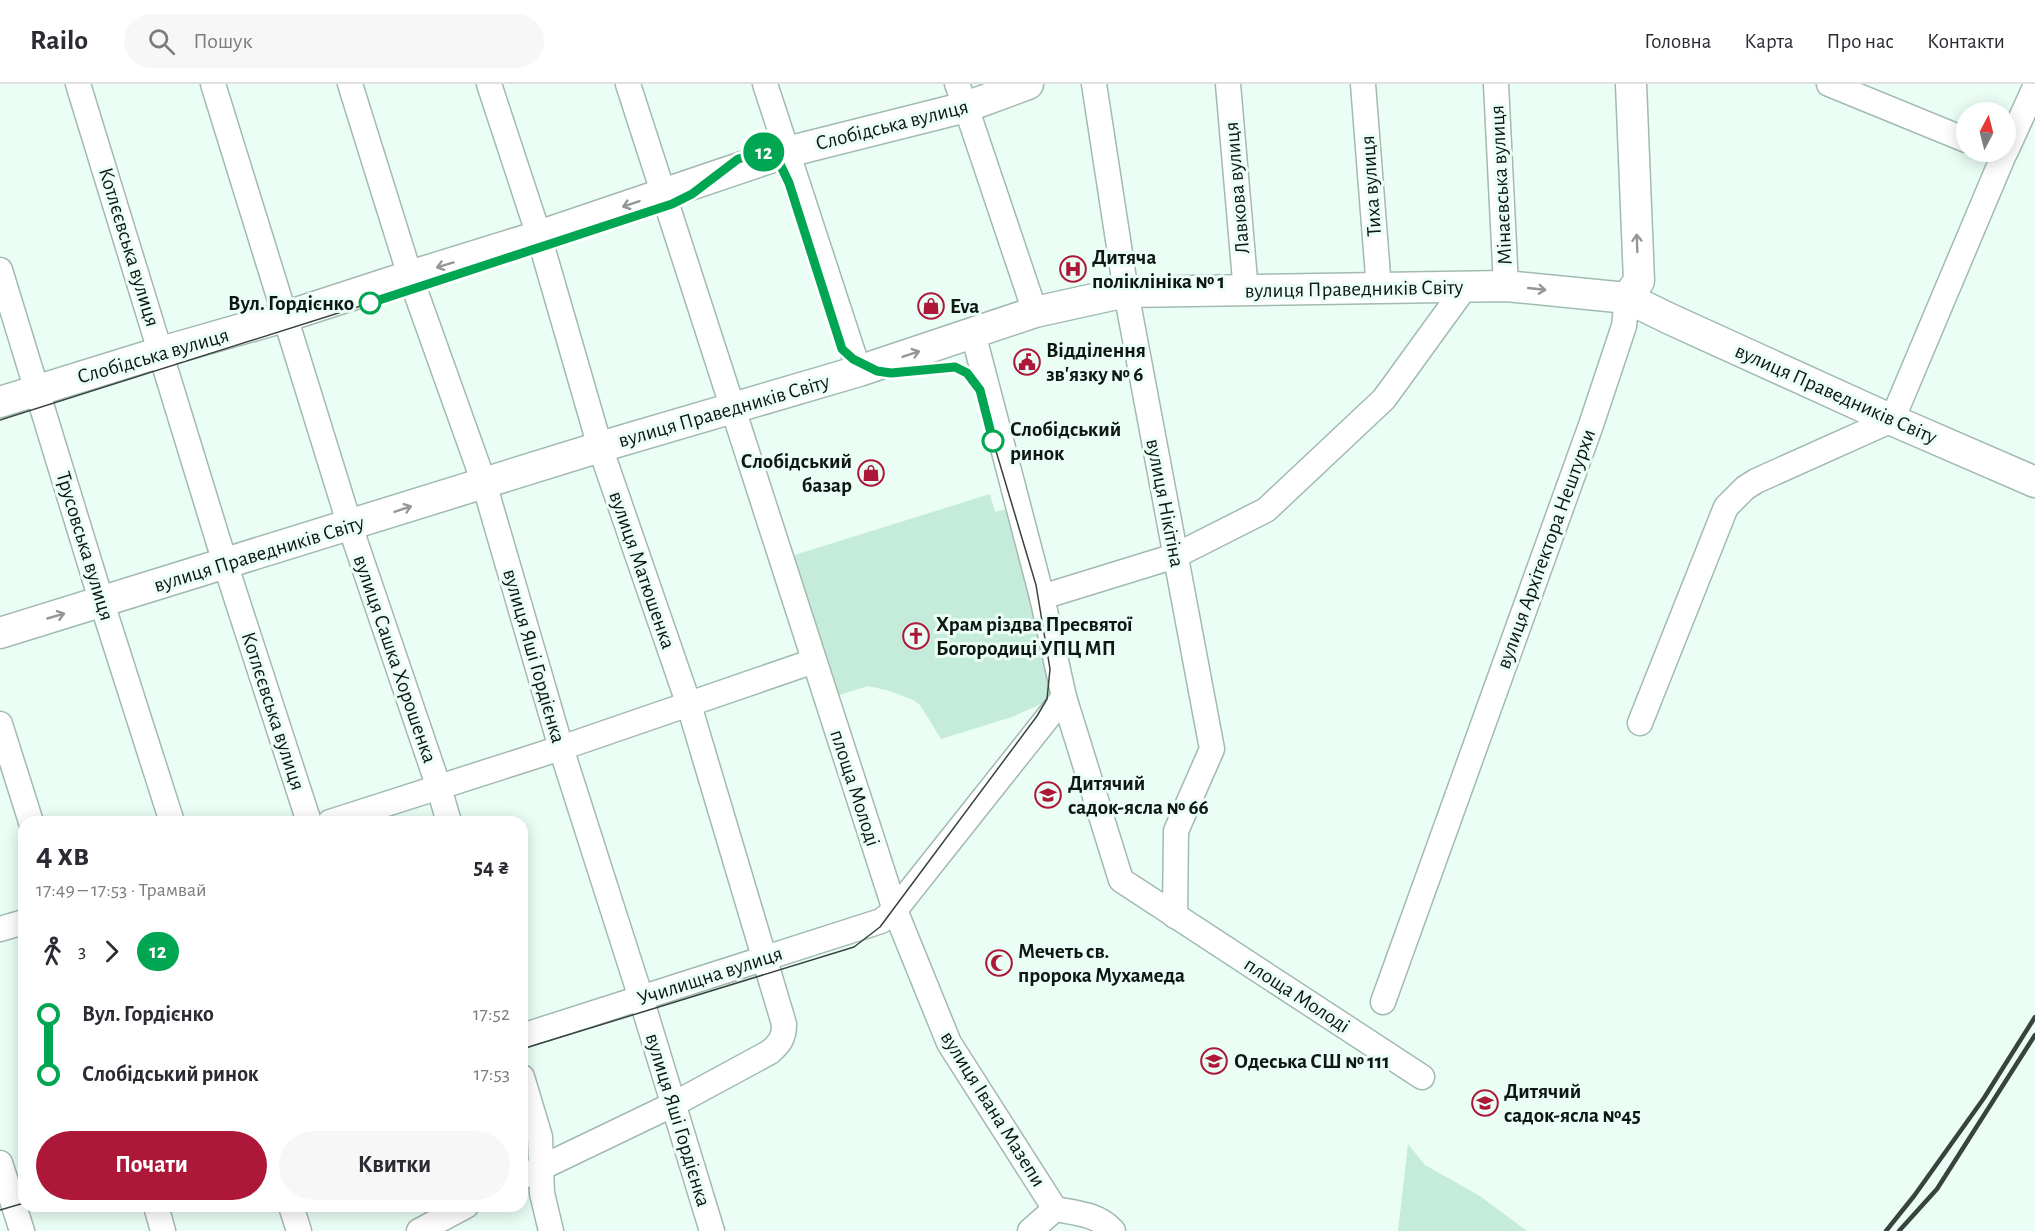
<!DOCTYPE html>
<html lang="uk">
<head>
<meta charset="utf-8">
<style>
  body { margin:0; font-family:"Alegreya Sans",sans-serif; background:#f7f7f7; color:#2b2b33; height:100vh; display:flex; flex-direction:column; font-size:22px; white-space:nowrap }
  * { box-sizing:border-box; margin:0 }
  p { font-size:20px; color:#7c7c81 }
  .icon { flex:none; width:33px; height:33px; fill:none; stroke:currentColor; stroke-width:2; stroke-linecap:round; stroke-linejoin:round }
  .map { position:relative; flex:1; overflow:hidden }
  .side { position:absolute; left:18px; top:732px; width:510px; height:396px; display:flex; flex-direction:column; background:#fff; border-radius:18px; box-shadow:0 3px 15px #0003 }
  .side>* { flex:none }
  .badge { padding:0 12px; border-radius:20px; font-size:21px; line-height:39px }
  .needle { width:39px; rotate:7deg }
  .buttons { position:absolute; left:1956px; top:18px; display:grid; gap:12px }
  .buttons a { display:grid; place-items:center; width:60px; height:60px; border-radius:50%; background:#fff; box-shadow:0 3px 15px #0003; font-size:30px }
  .map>.badge { position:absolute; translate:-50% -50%; box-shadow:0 0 0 3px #fff }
  .legs { display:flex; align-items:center; gap:9px; height:66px; padding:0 18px; font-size:20px }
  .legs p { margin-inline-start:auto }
  .summary { display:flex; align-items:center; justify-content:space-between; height:102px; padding:0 18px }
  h1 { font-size:33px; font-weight:700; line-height:45px }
  .primary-button { display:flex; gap:12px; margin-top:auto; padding:12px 18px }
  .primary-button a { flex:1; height:69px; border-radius:36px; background:#ad1839; color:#fff; font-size:24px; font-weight:700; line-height:69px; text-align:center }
  .primary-button a+a { background:#f7f7f7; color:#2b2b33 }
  ul { padding:0 18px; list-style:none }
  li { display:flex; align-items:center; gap:21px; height:60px; font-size:22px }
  li i { display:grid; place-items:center; width:9px; height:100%; margin:0 8px; background:currentColor }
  li i::after { content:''; width:15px; height:15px; margin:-8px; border:4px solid; border-radius:50%; background:#fff }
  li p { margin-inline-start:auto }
  li:first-child i { background:linear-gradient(#0000 50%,currentColor 0) }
  li:last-child i { background:linear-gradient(currentColor 50%,#0000 0) }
  header { display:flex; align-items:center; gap:36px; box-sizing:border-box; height:84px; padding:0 30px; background:#fff; border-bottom:2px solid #e1e1e2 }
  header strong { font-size:28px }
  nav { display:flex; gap:33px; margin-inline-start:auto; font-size:21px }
  .search { width:420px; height:54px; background:#f7f7f7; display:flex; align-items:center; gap:15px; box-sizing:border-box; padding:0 21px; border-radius:33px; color:#7c7c81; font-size:22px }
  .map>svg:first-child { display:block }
</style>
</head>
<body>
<header>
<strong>Railo</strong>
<div class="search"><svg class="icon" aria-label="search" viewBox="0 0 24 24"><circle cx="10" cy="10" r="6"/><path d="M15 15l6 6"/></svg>Пошук</div>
<nav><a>Головна</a><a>Карта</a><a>Про нас</a><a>Контакти</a></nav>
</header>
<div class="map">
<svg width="2035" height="1147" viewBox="0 0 2035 1147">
  <rect width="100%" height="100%" fill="#eafef5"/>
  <g fill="#c5ecdb">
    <path d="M 990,410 L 995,428 L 1016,423 L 1059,612 L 1012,633 L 941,655 L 920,621 L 913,616 L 890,607 L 868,602 L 827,615 L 785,474 Z"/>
    <path d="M 1408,1060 L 1425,1081 L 1480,1112 L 1527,1147 L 1398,1147 Z"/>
  </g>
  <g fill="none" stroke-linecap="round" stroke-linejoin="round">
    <g stroke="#a2baaf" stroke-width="27">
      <g id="minor">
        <path d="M 78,0 L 225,479 L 309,738"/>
        <path d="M 213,0 L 350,442 L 439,704 L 449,738"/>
        <path d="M 350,0 L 410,192 L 484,399 L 561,664 L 641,914 L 712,1147"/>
        <path d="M 489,0 L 539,152 L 600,363 L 689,621 L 784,940 C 784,954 780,959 770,968 L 674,1020 L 522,1093"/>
        <path d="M 628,0 L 895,826 L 949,959 L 1055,1125"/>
        <path d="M 765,0 L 859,287"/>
        <path d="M 957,0 L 966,23 L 1035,228"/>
        <path d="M 1094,0 L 1126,208 L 1212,665 L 1176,747 L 1175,832"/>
        <path d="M 1228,0 L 1246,208"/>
        <path d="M 1363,0 L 1379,205"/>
        <path d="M 1496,0 L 1506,202"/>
        <path d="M 1829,0 L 1966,56"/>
        <path d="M 2006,67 L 2035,3"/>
        <path d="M 0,186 L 102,519 L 172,738"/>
        <path d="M 973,249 L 1042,513 L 1064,613 L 1121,796 L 1422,993"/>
        <path d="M 1042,513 L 1175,472 L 1266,426 L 1384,315 L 1466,202"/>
        <path d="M 1640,639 L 1726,423 L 1745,404 L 1756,397 L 1892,336 L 2005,68"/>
        <path d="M 0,640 L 31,738"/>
        <path d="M 330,738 L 561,664 L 814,577"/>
        <path d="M 0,845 L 24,838"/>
        <path d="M 1383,918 L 1591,341 L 1624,242 L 1627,214"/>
        <path d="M 522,952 L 881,837 L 895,826 L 1064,613"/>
        <path d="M 522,993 L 540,1053 L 542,1109 L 551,1147"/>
        <path d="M 0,1079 L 22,1147"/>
        <path d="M 156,1122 L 163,1147"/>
        <path d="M 291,1122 L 299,1147"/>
        <path d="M 1055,1125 C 1076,1129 1098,1130 1113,1147"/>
        <path d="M 419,1147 L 466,1122"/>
        <path d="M 1030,1147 L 1055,1125"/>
      </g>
    </g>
    <g stroke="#a2baaf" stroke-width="33">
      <g id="major">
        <path d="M 1627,214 L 1639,197 L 1631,0"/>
        <path d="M 0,318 L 161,268 L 284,233 L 410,192 L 539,152 L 787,68 L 966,23 L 1028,0"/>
        <path d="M 0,549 L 600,363 L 859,287 L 1035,228 L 1126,208 L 1506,202 L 1627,214 L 1670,235 L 1892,336 L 2035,398"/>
      </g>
    </g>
    <use href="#minor" stroke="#fff" stroke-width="24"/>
    <use href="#major" stroke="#fff" stroke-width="30"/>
    <g stroke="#38433e" stroke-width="1.5">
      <path d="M 0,336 L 370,219 L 667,122 C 703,109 725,74 763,68 L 778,76 L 789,99 L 842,265 L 853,275 L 877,287 L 891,289 L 955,283 L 967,289 L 980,306 L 993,357 L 1036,501 L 1050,585 L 1047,615 L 1037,632 L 880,843 L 854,863 L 522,965"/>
      <path d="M 0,1126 L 24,1119"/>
    </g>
    <g stroke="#38433e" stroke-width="4.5">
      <path d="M 1886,1147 L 1914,1112 L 1984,1014 L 2035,933"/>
      <path d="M 1899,1147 L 1937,1105 L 2035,951"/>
    </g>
  </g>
  <defs><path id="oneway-shaft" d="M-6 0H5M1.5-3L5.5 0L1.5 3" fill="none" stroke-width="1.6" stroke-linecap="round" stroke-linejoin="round" transform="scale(1.5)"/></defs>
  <g stroke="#939795">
    <use href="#oneway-shaft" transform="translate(631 120) rotate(161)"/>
    <use href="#oneway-shaft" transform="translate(1637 159) rotate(-92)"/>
    <use href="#oneway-shaft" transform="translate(445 181) rotate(163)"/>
    <use href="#oneway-shaft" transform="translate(1537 205) rotate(6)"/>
    <use href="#oneway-shaft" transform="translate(911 270) rotate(-18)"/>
    <use href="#oneway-shaft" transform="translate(403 425) rotate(-18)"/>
    <use href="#oneway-shaft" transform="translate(56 532) rotate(-16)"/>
  </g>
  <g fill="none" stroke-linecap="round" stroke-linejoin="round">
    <g stroke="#fff" stroke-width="14">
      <path id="line-1" d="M 370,219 L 672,120 L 692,110 L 738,75 L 763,68 L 778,76 L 789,99 L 842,265 L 853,275 L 877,287 L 891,289 L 955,283 L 967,289 L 980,306 L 993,357"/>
    </g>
    <use href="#line-1" stroke="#00a651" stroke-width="9"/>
  </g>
  <defs>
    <g id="hospital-ring" transform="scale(1.35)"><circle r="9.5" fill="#eafef5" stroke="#ad1839" stroke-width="1.5"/><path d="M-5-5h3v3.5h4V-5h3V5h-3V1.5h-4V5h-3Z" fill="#ad1839"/></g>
    <g id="shop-ring" transform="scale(1.35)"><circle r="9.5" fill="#eafef5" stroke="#ad1839" stroke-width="1.5"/><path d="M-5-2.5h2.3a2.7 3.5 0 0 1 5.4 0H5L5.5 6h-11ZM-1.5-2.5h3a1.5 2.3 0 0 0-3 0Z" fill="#ad1839"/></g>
    <g id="civic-ring" transform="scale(1.35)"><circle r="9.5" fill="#eafef5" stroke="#ad1839" stroke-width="1.5"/><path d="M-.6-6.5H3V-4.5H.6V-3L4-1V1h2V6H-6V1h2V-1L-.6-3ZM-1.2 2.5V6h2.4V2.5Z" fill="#ad1839"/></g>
    <g id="church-ring" transform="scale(1.35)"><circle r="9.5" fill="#eafef5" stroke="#ad1839" stroke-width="1.5"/><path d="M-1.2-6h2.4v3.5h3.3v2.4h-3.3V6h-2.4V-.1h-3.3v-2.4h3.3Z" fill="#ad1839"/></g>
    <g id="school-ring" transform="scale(1.35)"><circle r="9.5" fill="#eafef5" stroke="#ad1839" stroke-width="1.5"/><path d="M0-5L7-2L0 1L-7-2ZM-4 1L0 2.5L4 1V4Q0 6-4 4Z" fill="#ad1839"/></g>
    <g id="mosque-ring" transform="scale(1.35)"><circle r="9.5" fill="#eafef5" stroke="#ad1839" stroke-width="1.5"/><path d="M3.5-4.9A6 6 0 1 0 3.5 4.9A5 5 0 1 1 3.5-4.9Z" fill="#ad1839"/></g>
  </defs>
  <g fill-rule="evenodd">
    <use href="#hospital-ring" x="1073" y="185"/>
    <use href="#shop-ring" x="931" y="222"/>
    <use href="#civic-ring" x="1027" y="278"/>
    <use href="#shop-ring" x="871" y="389"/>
    <use href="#church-ring" x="916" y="552"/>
    <use href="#school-ring" x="1048" y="711"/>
    <use href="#mosque-ring" x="999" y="879"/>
    <use href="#school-ring" x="1214" y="977"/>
    <use href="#school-ring" x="1485" y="1019"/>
  </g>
  <g fill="#fff" stroke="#00a651" stroke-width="3">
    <circle cx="370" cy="219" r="10"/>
    <circle cx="993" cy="357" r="10"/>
  </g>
  <g text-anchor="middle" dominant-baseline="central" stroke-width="6" stroke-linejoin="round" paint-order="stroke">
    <g font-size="21" fill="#0e1713" stroke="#eafef5">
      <text transform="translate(892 41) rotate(-14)">Слобідська вулиця</text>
      <text transform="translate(1501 101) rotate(-93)">Мінаєвська вулиця</text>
      <text transform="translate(1371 102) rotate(-94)">Тиха вулиця</text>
      <text transform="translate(1237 104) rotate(-95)">Лавкова вулиця</text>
      <text transform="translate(129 163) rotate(73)">Котлєєвська вулиця</text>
      <text transform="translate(1354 205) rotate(-1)">вулиця Праведників Світу</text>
      <text transform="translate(153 272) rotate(-16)">Слобідська вулиця</text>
      <text transform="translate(1836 310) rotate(24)">вулиця Праведників Світу</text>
      <text transform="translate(724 327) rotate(-16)">вулиця Праведників Світу</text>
      <text transform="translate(1165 419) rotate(79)">вулиця Нікітіна</text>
      <text transform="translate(85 462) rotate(73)">Трусовська вулиця</text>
      <text transform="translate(1546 465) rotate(-70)">вулиця Архітектора Нештурхи</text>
      <text transform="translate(259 470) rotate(-17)">вулиця Праведників Світу</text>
      <text transform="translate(642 486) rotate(71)">вулиця Матюшенка</text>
      <text transform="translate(534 572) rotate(74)">вулиця Яші Гордієнка</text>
      <text transform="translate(395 575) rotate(71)">вулиця Сашка Хорошенка</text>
      <text transform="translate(273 627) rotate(72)">Котлєєвська вулиця</text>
      <text transform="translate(855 704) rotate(72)">площа Молоді</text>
      <text transform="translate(710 892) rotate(-18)">Училищна вулиця</text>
      <text transform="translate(1297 911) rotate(33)">площа Молоді</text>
      <text transform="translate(993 1025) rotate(58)">вулиця Івана Мазепи</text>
      <text transform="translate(678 1036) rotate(73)">вулиця Яші Гордієнка</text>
    </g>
    <g font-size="21" font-weight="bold" fill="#0e1713" stroke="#eafef5" text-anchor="start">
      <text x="1092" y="173">Дитяча<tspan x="1092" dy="24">поліклініка № 1</tspan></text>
      <text x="950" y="222">Eva</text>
      <text x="1046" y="266">Відділення<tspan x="1046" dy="24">зв'язку № 6</tspan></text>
      <text x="852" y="377" text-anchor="end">Слобідський<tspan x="852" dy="24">базар</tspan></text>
      <text x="936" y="540">Храм різдва Пресвятої<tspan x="936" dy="24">Богородиці УПЦ МП</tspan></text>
      <text x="1068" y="699">Дитячий<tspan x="1068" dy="24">садок-ясла № 66</tspan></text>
      <text x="1018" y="867">Мечеть св.<tspan x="1018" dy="24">пророка Мухамеда</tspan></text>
      <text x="1234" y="977">Одеська СШ № 111</text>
      <text x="1504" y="1007">Дитячий<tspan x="1504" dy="24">садок-ясла №45</tspan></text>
    </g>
    <g font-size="21" font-weight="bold" fill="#0e1713" stroke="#eafef5" text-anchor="end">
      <text x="354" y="219">Вул. Гордієнко</text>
      <text x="1010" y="345" text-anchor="start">Слобідський<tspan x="1010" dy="24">ринок</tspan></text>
    </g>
  </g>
</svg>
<div class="buttons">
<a><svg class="needle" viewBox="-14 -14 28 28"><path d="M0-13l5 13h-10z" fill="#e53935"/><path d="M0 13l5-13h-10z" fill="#7c7c81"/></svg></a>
</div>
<b class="badge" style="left:764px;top:68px;background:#00a651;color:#fff">12</b>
<section class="side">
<div class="summary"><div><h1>4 хв</h1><p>17:49 – 17:53 · Трамвай</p></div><b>54 ₴</b></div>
<div class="legs"><svg class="icon" aria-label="walk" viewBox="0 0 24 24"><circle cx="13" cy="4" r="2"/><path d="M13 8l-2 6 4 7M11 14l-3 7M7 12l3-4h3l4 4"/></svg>3<svg class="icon" aria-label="forward" viewBox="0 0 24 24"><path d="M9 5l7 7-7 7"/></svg><b class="badge" style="background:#00a651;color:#fff">12</b></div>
<ul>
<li><i style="color:#00a651"></i><b>Вул. Гордієнко</b><p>17:52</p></li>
<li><i style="color:#00a651"></i><b>Слобідський ринок</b><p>17:53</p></li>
</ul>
<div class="primary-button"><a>Почати</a><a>Квитки</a></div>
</section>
</div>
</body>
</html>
